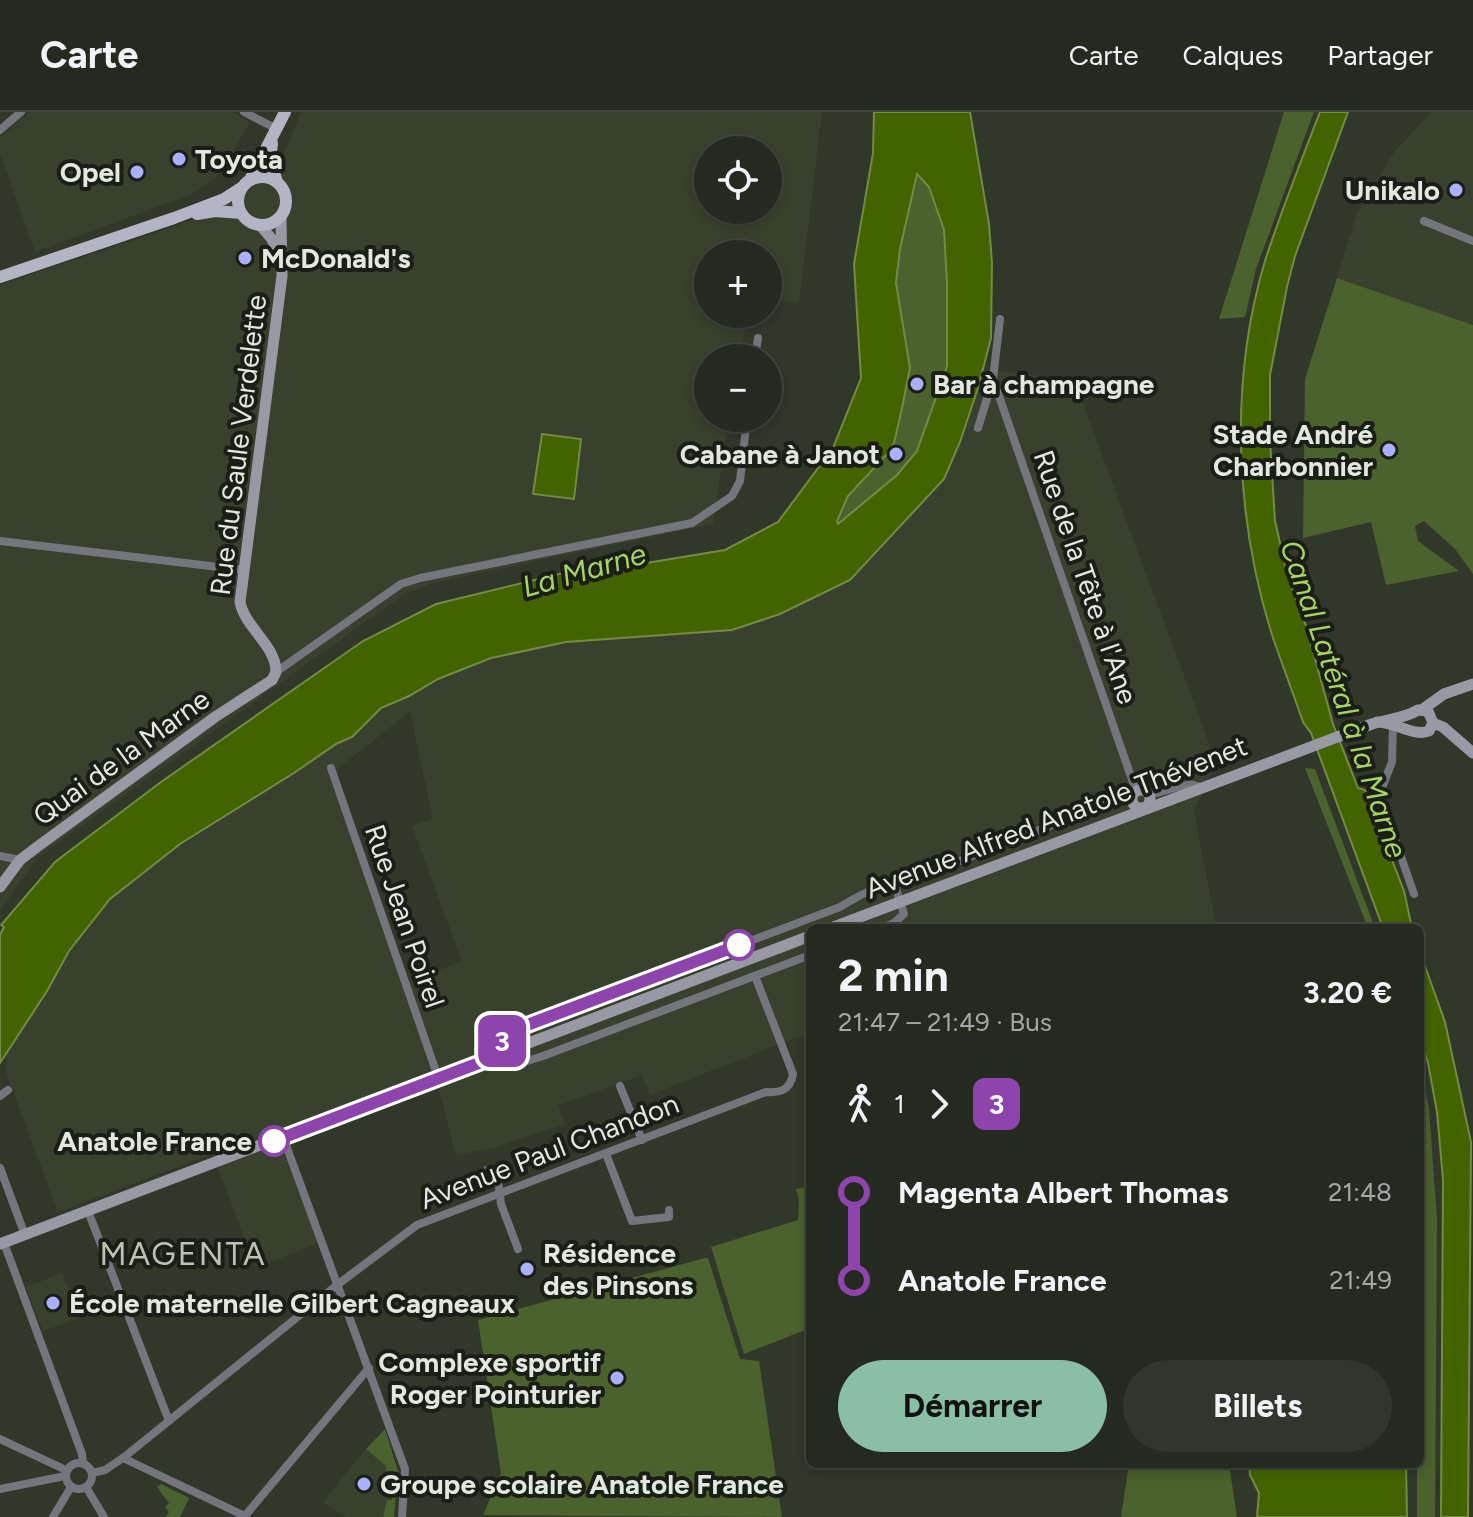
<!DOCTYPE html>
<html lang="fr">
<head>
<meta charset="utf-8">
<style>
  body { margin:0; font-family:Figtree,sans-serif; background:#31362d; color:#f1f3f6; height:100vh; display:flex; flex-direction:column; font-size:30px; white-space:nowrap }
  * { box-sizing:border-box; margin:0 }
  p { font-size:26px; color:#a3a7a5 }
  .icon { flex:none; width:44px; height:44px; fill:none; stroke:currentColor; stroke-width:2; stroke-linecap:round; stroke-linejoin:round }
  .map { position:relative; flex:1; overflow:hidden }
  .panel { position:absolute; left:806px; top:812px; width:618px; height:544px; display:flex; flex-direction:column; background:#252a20; border-radius:12px; box-shadow:0 4px 12px #0003,0 0 0 2px #42463e }
  .panel>* { flex:none }
  .badge { padding:0 16px; border-radius:12px; font-size:28px; line-height:52px }
  .buttons { position:absolute; left:694px; top:24px; display:grid; gap:16px }
  .buttons a { display:grid; place-items:center; width:88px; height:88px; border-radius:50%; background:#252a20; box-shadow:0 4px 12px #0003,0 0 0 2px #42463e; font-size:40px }
  .map>.badge { position:absolute; translate:-50% -50%; box-shadow:0 0 0 4px #fff }
  .legs { display:flex; align-items:center; gap:12px; height:88px; padding:0 32px; font-size:26px }
  .legs p { margin-inline-start:auto }
  .summary { display:flex; align-items:center; justify-content:space-between; height:136px; padding:0 32px }
  h1 { font-size:44px; font-weight:700; line-height:60px }
  .cta { display:flex; gap:16px; margin-top:auto; padding:16px 32px }
  .cta a { flex:1; height:92px; border-radius:48px; background:#8abfa5; color:#111; font-size:32px; font-weight:700; line-height:92px; text-align:center }
  .cta a+a { background:#31362d; color:#f1f3f6 }
  ul { padding:0 32px; list-style:none }
  li { display:flex; align-items:center; gap:28px; height:88px; font-size:30px }
  li i { display:grid; place-items:center; width:12px; height:100%; margin:0 10px; background:currentColor }
  li i::after { content:''; width:20px; height:20px; margin:-10px; border:6px solid; border-radius:50%; background:#252a20 }
  li p { margin-inline-start:auto }
  li:first-child i { background:linear-gradient(#0000 50%,currentColor 0) }
  li:last-child i { background:linear-gradient(currentColor 50%,#0000 0) }
  header { display:flex; align-items:center; gap:48px; box-sizing:border-box; height:112px; padding:0 40px; background:#252a20; border-bottom:2px solid #42463e }
  header strong { font-size:38px }
  nav { display:flex; gap:44px; margin-inline-start:auto; font-size:28px }
  .map>svg:first-child { display:block }
</style>
</head>
<body>
<header>
<strong>Carte</strong>
<nav><a>Carte</a><a>Calques</a><a>Partager</a></nav>
</header>
<div class="map">
<svg width="1473" height="1405" viewBox="0 0 1473 1405">
  <rect width="100%" height="100%" fill="#31382a"/>
  <g fill="#38412d" fill-rule="evenodd">
    <path d="M 29,0 L 232,0 L 250,10 L 219,63 L 192,82 L 35,140 L 0,41 L 0,26 Z"/>
    <path d="M 301,0 L 822,0 L 799,190 L 768,189 L 768,142 L 708,142 L 708,202 L 748,202 L 740,246 L 708,246 L 708,306 L 729,306 L 713,412 L 432,471 L 403,483 L 37,746 L 0,799 L 0,173 L 193,108 L 281,50 ZM 708,38 L 768,38 L 768,98 L 708,98 Z"/>
    <path d="M 1432,0 L 1473,0 L 1473,213 L 1337,166 L 1357,100 L 1395,39 Z"/>
    <path d="M 983,257 L 1074,268 L 1216,650 L 1194,699 L 1215,809 L 1210,816 L 810,816 L 810,920 L 650,983 L 642,963 L 558,993 L 565,1012 L 497,1035 L 456,1043 L 438,974 L 442,961 L 409,870 L 462,849 L 412,714 L 433,707 L 410,600 L 329,663 L 433,962 L 276,1021 L 319,1131 L 256,1155 L 212,1042 L 58,1100 L 6,960 L 7,942 L 69,839 L 110,787 L 180,732 L 294,661 L 336,632 L 352,625 L 381,596 L 409,584 L 438,567 L 491,546 L 566,530 L 732,518 L 780,502 L 850,468 L 944,367 L 960,330 Z"/>
    <path d="M 62,1161 L 79,1206 L 43,1219 L 26,1175 Z"/>
    <path d="M 366,1337 L 387,1354 L 393,1377 L 392,1389 L 386,1397 L 383,1397 L 383,1405 L 346,1405 L 323,1390 Z"/>
  </g>
  <g fill="#4b612e">
    <path d="M 1284,0 L 1314,0 L 1256,157 L 1245,205 L 1219,207 Z"/>
    <path d="M 917,61 L 929,75 L 944,118 L 947,171 L 947,254 L 917,339 L 897,363 L 838,412 L 837,409 L 848,384 L 894,331 L 902,296 L 910,256 L 896,171 L 900,137 Z"/>
    <path d="M 1337,166 L 1473,213 L 1473,462 L 1455,437 L 1424,409 L 1415,414 L 1418,429 L 1459,459 L 1386,473 L 1371,410 L 1303,426 L 1305,267 Z"/>
    <path d="M 1305,656 L 1315,657 L 1375,816 L 1368,816 Z"/>
    <path d="M 1420,954 L 1429,996 L 1437,1107 L 1435,1405 L 1417,1405 L 1417,1352 L 1420,1352 Z"/>
    <path d="M 810,1074 L 810,1216 L 744,1242 L 711,1135 L 798,1108 L 799,1088 L 796,1077 Z"/>
    <path d="M 705,1146 L 708,1146 L 740,1247 L 759,1249 L 782,1405 L 483,1403 L 501,1361 L 478,1208 Z"/>
    <path d="M 385,1317 L 398,1359 L 394,1405 L 383,1405 L 387,1388 L 392,1388 L 393,1378 L 389,1377 L 386,1354 L 366,1337 Z"/>
    <path d="M 1129,1352 L 1229,1352 L 1237,1405 L 1121,1405 Z"/>
    <path d="M 161,1372 L 189,1386 L 180,1405 L 166,1405 L 169,1400 L 165,1395 L 169,1391 L 157,1375 Z"/>
  </g>
  <g fill="#436300" stroke="#738b43" stroke-width="2" fill-rule="evenodd">
    <path d="M 874,0 L 970,0 L 989,112 L 992,151 L 991,226 L 978,276 L 960,330 L 944,367 L 850,468 L 780,502 L 732,518 L 566,530 L 491,546 L 438,567 L 409,584 L 381,596 L 352,625 L 336,632 L 294,661 L 180,732 L 110,787 L 69,839 L 47,879 L 0,951 L 0,823 L 4,815 L 1,813 L 55,750 L 161,670 L 363,529 L 436,492 L 567,460 L 592,460 L 725,438 L 778,410 L 833,336 L 861,266 L 854,152 L 873,41 ZM 917,62 L 929,75 L 944,118 L 947,171 L 947,254 L 917,339 L 897,363 L 838,412 L 837,409 L 848,384 L 889,340 L 894,331 L 902,296 L 910,256 L 896,171 L 900,137 Z"/>
    <path d="M 1320,0 L 1348,0 L 1295,144 L 1287,175 L 1270,263 L 1270,329 L 1275,409 L 1287,461 L 1306,514 L 1333,612 L 1358,676 L 1365,678 L 1404,779 L 1412,816 L 1383,816 L 1311,621 L 1303,610 C 1293,581 1282,552 1272,523 C 1235,405 1229,269 1265,149 C 1281,99 1301,49 1320,0 Z"/>
    <path d="M 542,322 L 581,327 L 574,387 L 533,382 Z"/>
    <path d="M 1420,840 L 1445,910 L 1471,1030 L 1468,1405 L 1441,1405 L 1443,1068 L 1437,1000 L 1428,951 L 1420,925 Z"/>
    <path d="M 1249,1352 L 1406,1352 L 1407,1405 L 1257,1405 L 1259,1381 L 1250,1363 Z"/>
  </g>
  <g fill="none" stroke-linecap="round" stroke-linejoin="round">
    <g stroke="#74757d" stroke-width="8">
      <path d="M 244,0 L 277,17"/>
      <path d="M 0,18 L 21,0"/>
      <path d="M 1424,109 L 1473,129"/>
      <path d="M 755,246 L 758,226"/>
      <path d="M 993,267 L 1136,679"/>
      <path d="M 978,316 L 993,267 L 1000,207"/>
      <path d="M 0,429 L 244,458"/>
      <path d="M 276,560 L 401,472 L 420,466 L 692,411 L 732,384 L 740,369 L 747,306"/>
      <path d="M 1393,611 L 1392,650 L 1381,678 L 1381,687 L 1414,782"/>
      <path d="M 331,656 L 438,965"/>
      <path d="M 1149,683 L 1190,672 L 1201,675"/>
      <path d="M 0,744 L 20,748"/>
      <path d="M 882,816 L 894,811 L 904,802 L 895,774"/>
      <path d="M 810,843 L 543,944 L 524,950 L 505,949 C 494,936 502,927 514,918 L 840,795 C 857,785 874,774 895,774 L 1132,682"/>
      <path d="M 620,974 L 642,1028"/>
      <path d="M 0,984 L 8,978"/>
      <path d="M 283,1025 L 405,1357 L 402,1405"/>
      <path d="M 606,1042 L 632,1109 L 669,1105 L 669,1098"/>
      <path d="M 0,1056 L 25,1123"/>
      <path d="M 487,1058 L 494,1060 L 499,1075 L 501,1092 L 518,1137"/>
      <path d="M 88,1099 L 169,1309"/>
      <path d="M 4,1131 L 82,1342 L 83,1351"/>
      <path d="M 0,1327 L 66,1358"/>
      <path d="M 123,1346 L 245,1404"/>
      <circle cx="79" cy="1364" r="13"/>
      <path d="M 92,1361 L 105,1358 L 123,1346 L 337,1173 L 417,1113 L 766,980 C 781,981 790,978 793,962 L 755,864"/>
      <path d="M 86,1375 L 104,1405"/>
      <path d="M 0,1377 L 65,1364"/>
      <path d="M 53,1405 L 71,1375"/>
      <path d="M 244,1405 L 369,1256"/>
    </g>
    <g stroke="#9899a5" stroke-width="11">
      <path d="M 260,113 L 271,126 L 281,145"/>
      <path d="M 1423,597 L 1444,582 L 1473,572"/>
      <path d="M 1433,611 L 1443,615 L 1473,641"/>
      <circle cx="1141" cy="687" r="9"/>
      <path d="M 0,775 L 20,748 L 37,735 L 215,605 L 272,568 L 276,560 C 276,533 245,516 240,490 L 282,164 L 281,104"/>
      <path d="M 831,816 L 1369,613 C 1386,607 1404,607 1418,598 L 1428,599 L 1433,611 L 1429,619 C 1414,625 1395,610 1377,610"/>
      <path d="M 0,1132 L 810,824"/>
    </g>
    <g stroke="#b3b4c4" stroke-width="12">
      <path d="M 272,31 L 270,48 L 277,70"/>
      <circle cx="262" cy="89" r="24"/>
      <path d="M 250,68 L 285,0"/>
      <path d="M 197,102 L 215,99 L 241,101"/>
      <path d="M 0,165 L 174,106 L 224,87 L 241,76"/>
    </g>
  </g>
  <g fill="none" stroke-linecap="round" stroke-linejoin="round">
    <g stroke="#fff" stroke-width="18">
      <path id="line-1" d="M 274,1029 L 500,943 C 499,930 504,926 514,918 L 739,833"/>
    </g>
    <use href="#line-1" stroke="#8e44ad" stroke-width="12"/>
  </g>
  <g fill="#aab0fb" stroke="#1b1e17" stroke-width="3">
    <circle cx="179" cy="47" r="8"/>
    <circle cx="137" cy="60" r="8"/>
    <circle cx="1456" cy="78" r="8"/>
    <circle cx="245" cy="146" r="8"/>
    <circle cx="917" cy="272" r="8"/>
    <circle cx="1389" cy="338" r="8"/>
    <circle cx="896" cy="342" r="8"/>
    <circle cx="527" cy="1157" r="8"/>
    <circle cx="53" cy="1191" r="8"/>
    <circle cx="617" cy="1266" r="8"/>
    <circle cx="364" cy="1372" r="8"/>
  </g>
  <g fill="#fff" stroke="#8e44ad" stroke-width="4">
    <circle cx="739" cy="833" r="14"/>
    <circle cx="274" cy="1029" r="14"/>
  </g>
  <g text-anchor="middle" dominant-baseline="central" stroke-width="8" stroke-linejoin="round" paint-order="stroke">
    <g font-size="28" font-weight="bold" fill="#e3e7de" stroke="#1b1e17" text-anchor="start">
      <text x="195" y="47">Toyota</text>
      <text x="121" y="60" text-anchor="end">Opel</text>
      <text x="1440" y="78" text-anchor="end">Unikalo</text>
      <text x="261" y="146">McDonald's</text>
      <text x="933" y="272">Bar à champagne</text>
      <text x="1373" y="322" text-anchor="end">Stade André<tspan x="1373" dy="32">Charbonnier</tspan></text>
      <text x="880" y="342" text-anchor="end">Cabane à Janot</text>
      <text x="543" y="1141">Résidence<tspan x="543" dy="32">des Pinsons</tspan></text>
      <text x="69" y="1191">École maternelle Gilbert Cagneaux</text>
      <text x="601" y="1250" text-anchor="end">Complexe sportif<tspan x="601" dy="32">Roger Pointurier</tspan></text>
      <text x="380" y="1372">Groupe scolaire Anatole France</text>
    </g>
    <g font-size="28" fill="#e3e7de" stroke="#1b1e17">
      <text transform="translate(238 333) rotate(-83)">Rue du Saule Verdelette</text>
      <text transform="translate(1086 465) rotate(71)">Rue de la Tête à l'Ane</text>
      <text transform="translate(121 645) rotate(-36)">Quai de la Marne</text>
      <text transform="translate(1056 705) rotate(-21)">Avenue Alfred Anatole Thévenet</text>
      <text transform="translate(405 804) rotate(71)">Rue Jean Poirel</text>
      <text transform="translate(549 1039) rotate(-21)">Avenue Paul Chandon</text>
    </g>
    <g font-size="28" font-weight="bold" fill="#e3e7de" stroke="#1b1e17" text-anchor="end">
      <text x="252" y="1029">Anatole France</text>
    </g>
    <g font-size="30" font-style="italic" fill="#a5d463" stroke="#1b1e17">
      <text transform="translate(584 458) rotate(-16)">La Marne</text>
      <text transform="translate(1344 587) rotate(71)">Canal Latéral à la Marne</text>
    </g>
    <g font-size="32" letter-spacing="2" fill="#bbc3b2" stroke="#1b1e17">
      <text x="183" y="1142">MAGENTA</text>
    </g>
  </g>
</svg>
<div class="buttons">
<a><svg class="icon" aria-label="locate" viewBox="0 0 24 24"><circle cx="12" cy="12" r="6"/><path d="M12 2v4M12 18v4M2 12h4M18 12h4"/></svg></a>
<a>+</a>
<a>−</a>
</div>
<b class="badge" style="left:502px;top:929px;background:#8e44ad;color:#fff">3</b>
<section class="panel">
<div class="summary"><div><h1>2 min</h1><p>21:47 – 21:49 · Bus</p></div><b>3.20 €</b></div>
<div class="legs"><svg class="icon" aria-label="walk" viewBox="0 0 24 24"><circle cx="13" cy="4" r="2"/><path d="M13 8l-2 6 4 7M11 14l-3 7M7 12l3-4h3l4 4"/></svg>1<svg class="icon" aria-label="forward" viewBox="0 0 24 24"><path d="M9 5l7 7-7 7"/></svg><b class="badge" style="background:#8e44ad;color:#fff">3</b></div>
<ul>
<li><i style="color:#8e44ad"></i><b>Magenta Albert Thomas</b><p>21:48</p></li>
<li><i style="color:#8e44ad"></i><b>Anatole France</b><p>21:49</p></li>
</ul>
<div class="cta"><a>Démarrer</a><a>Billets</a></div>
</section>
</div>
</body>
</html>
